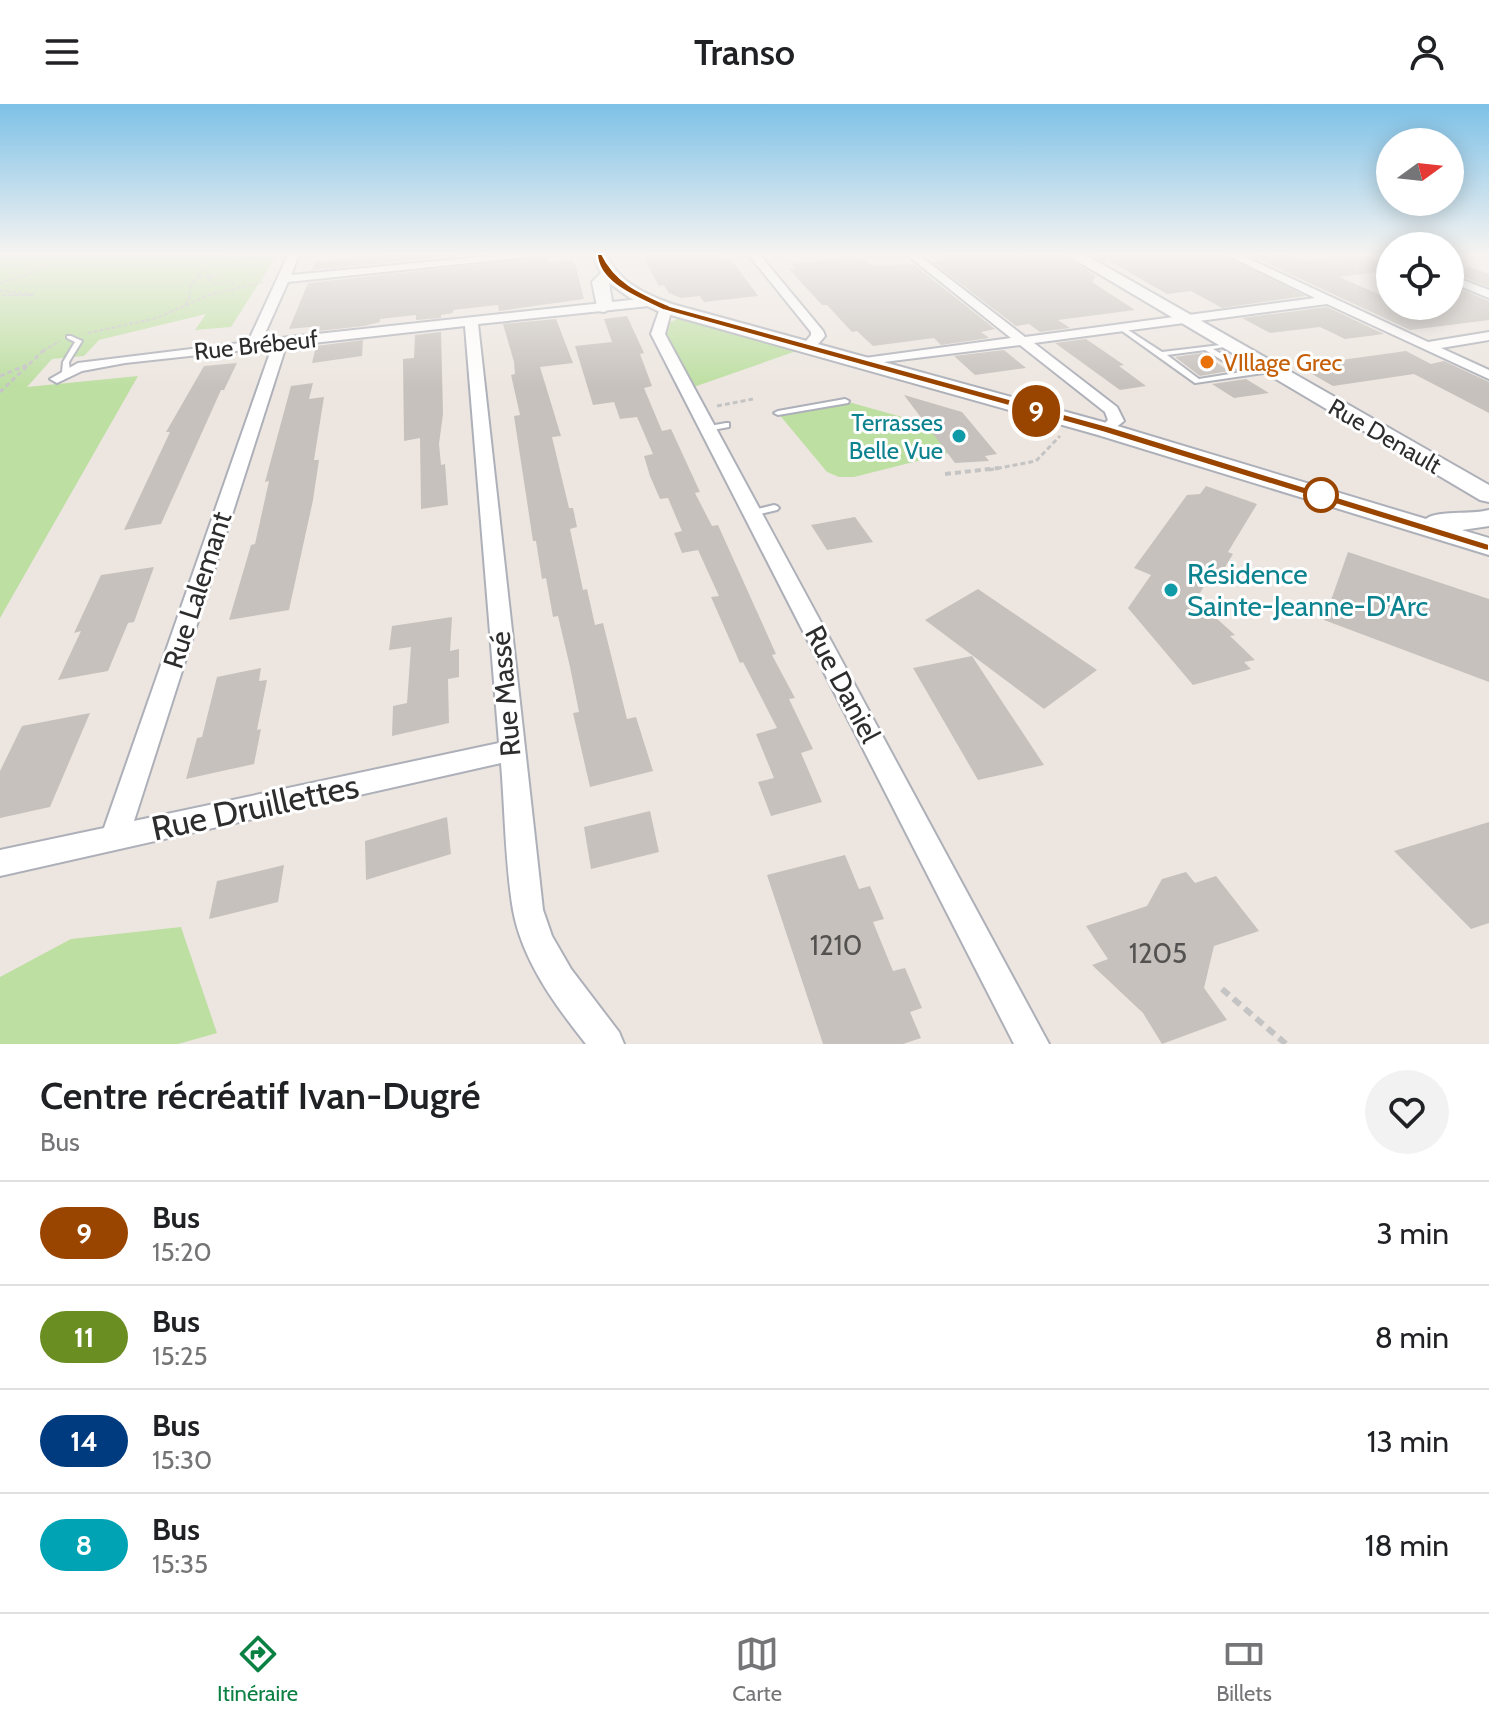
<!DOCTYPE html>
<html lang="fr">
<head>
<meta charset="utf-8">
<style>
  body { margin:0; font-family:Cabin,sans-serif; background:#f2f2f2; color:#202124; height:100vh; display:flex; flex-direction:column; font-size:30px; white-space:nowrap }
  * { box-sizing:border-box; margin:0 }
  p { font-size:26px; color:#757577 }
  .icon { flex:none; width:44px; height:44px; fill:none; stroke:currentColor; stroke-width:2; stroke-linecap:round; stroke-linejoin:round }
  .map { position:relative; height:940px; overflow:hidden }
  .sheet { display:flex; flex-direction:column; background:#fff; flex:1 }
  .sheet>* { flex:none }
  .badge { padding:0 16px; border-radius:26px; font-size:28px; line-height:52px }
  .needle { width:52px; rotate:75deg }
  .fabs { position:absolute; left:1376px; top:24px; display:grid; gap:16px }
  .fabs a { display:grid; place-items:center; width:88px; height:88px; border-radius:50%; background:#fff; box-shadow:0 4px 20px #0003; font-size:40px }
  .map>.badge { position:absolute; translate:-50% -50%; box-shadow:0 0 0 4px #fff }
  .round { display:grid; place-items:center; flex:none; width:84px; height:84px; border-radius:42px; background:#f2f2f2 }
  .head { display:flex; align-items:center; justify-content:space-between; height:136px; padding:0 40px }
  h1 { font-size:38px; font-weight:600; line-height:60px }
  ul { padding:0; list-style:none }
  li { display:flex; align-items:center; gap:24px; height:104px; padding:0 40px; border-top:2px solid #e0e0e0 }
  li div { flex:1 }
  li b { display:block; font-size:30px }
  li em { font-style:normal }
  li .badge { min-width:88px; font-weight:700; text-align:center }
  header { display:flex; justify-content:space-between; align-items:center; height:104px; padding:0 40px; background:#fff; font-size:36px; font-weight:600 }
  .tab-bar { display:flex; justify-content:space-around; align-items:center; height:112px; border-top:2px solid #e0e0e0; background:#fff; font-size:22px; color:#757577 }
  .tab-bar a { display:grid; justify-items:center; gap:4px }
  .tab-bar .on { color:#0b8043 }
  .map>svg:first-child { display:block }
</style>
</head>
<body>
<header><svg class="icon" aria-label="menu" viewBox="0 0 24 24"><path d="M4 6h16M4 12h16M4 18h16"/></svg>Transo<svg class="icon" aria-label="person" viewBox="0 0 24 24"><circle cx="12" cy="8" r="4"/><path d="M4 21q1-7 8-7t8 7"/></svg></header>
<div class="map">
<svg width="1489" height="940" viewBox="0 0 1489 940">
  <rect width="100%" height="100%" fill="#ede6e0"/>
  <g fill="#bddfa2">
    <path d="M 0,151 L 229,151 L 228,155 L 277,151 L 231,223 L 195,226 L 206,210 L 99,236 L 84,252 L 52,255 L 27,283 L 138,272 L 0,514 Z"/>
    <path d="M 699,214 L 808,243 L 688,285 L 659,224 L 677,215 Z"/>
    <path d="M 845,297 L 927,320 L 949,349 L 854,373 L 839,373 L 827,368 L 778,309 Z"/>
    <path d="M 181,823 L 217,929 L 178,940 L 0,940 L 0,873 L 71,835 Z"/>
  </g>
  <g fill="#c6c1bc">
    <path d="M 387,151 L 466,151 L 312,166 L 315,158 Z"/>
    <path d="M 642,151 L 720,151 L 723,155 L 731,155 L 758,192 L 704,198 L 700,192 L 681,194 L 669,189 L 664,181 L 659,182 Z"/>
    <path d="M 940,151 L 1064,151 L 1096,172 L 1092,178 L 1135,206 L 1058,216 L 1070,224 L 1040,228 L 1029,220 L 1016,222 L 932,158 L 946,156 Z"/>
    <path d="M 1093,151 L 1224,151 L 1305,192 L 1222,204 L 1191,187 L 1167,190 L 1106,155 L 1104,158 Z"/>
    <path d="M 1249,151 L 1292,151 L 1304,157 L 1365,151 L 1390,161 L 1390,166 L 1339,173 L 1390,195 L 1390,202 L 1450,202 L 1450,181 L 1489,197 L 1489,216 L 1410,226 Z"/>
    <path d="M 547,153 L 547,158 L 574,156 L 584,195 L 499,207 L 498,201 L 453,206 L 453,209 L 441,211 L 441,214 L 416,216 L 416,211 L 380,215 L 380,218 L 364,222 L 319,227 L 320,222 L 289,225 L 308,179 Z"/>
    <path d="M 856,153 L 874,162 L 913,160 L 995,225 L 981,228 L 989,234 L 941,241 L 934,234 L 873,242 L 857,227 L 852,228 L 827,201 L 822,201 L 789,165 L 795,164 L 791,160 Z"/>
    <path d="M 1467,162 L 1489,170 L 1489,183 L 1450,168 L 1450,164 Z"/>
    <path d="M 1327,203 L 1384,230 L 1345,235 L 1320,223 L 1270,229 L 1242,214 Z"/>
    <path d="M 627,212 L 644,249 L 640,250 L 652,282 L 644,284 L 662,327 L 671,325 L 700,388 L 695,389 L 712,422 L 718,421 L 776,550 L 772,551 L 795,594 L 789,595 L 813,645 L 801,649 L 822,698 L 771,712 L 758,678 L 774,674 L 756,630 L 777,624 L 743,558 L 740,559 L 711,493 L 719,492 L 698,446 L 682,449 L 674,429 L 682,427 L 668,394 L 660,395 L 650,372 L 644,352 L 653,350 L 637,313 L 620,315 L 614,298 L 593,301 L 575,242 L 612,238 L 604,215 Z"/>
    <path d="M 556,215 L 573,259 L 540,263 L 561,332 L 552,333 L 569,404 L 573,404 L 577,423 L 570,425 L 583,486 L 587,485 L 595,521 L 603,519 L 627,615 L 636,613 L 653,667 L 590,683 L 573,609 L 579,608 L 570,563 L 558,512 L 553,513 L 546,474 L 542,475 L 536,437 L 533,437 L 514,312 L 520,311 L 511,271 L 515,270 L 514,258 L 503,220 Z"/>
    <path d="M 441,228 L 443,310 L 439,340 L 441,361 L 445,360 L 448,401 L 421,405 L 420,334 L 404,337 L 403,255 L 414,254 L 415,231 Z"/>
    <path d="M 1086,235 L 1124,261 L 1119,262 L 1146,282 L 1120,286 L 1055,239 Z"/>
    <path d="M 363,236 L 362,252 L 312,259 L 316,242 Z"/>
    <path d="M 1004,246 L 1026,264 L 975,271 L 954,252 Z"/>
    <path d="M 1406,247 L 1431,260 L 1444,257 L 1489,278 L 1489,309 L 1414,270 L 1333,282 L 1298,262 Z"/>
    <path d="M 1202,249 L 1229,267 L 1200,272 L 1175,253 Z"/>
    <path d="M 237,259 L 224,286 L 221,286 L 161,420 L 124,426 L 170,328 L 166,328 L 204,262 Z"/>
    <path d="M 1246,275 L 1269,289 L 1234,294 L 1212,280 Z"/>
    <path d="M 313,279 L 309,295 L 324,293 L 314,356 L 319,356 L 313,396 L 289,506 L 229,516 L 251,441 L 255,440 L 269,377 L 265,378 L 291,282 Z"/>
    <path d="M 904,291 L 962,308 L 997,350 L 985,352 L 989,357 L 955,359 Z"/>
    <path d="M 1206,382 L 1257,400 L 1228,448 L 1233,450 L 1219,473 L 1211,470 L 1196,496 L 1235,531 L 1230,532 L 1255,556 L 1244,558 L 1251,565 L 1193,581 L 1128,504 L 1151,471 L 1134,464 L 1187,391 L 1200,390 Z"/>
    <path d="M 855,413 L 873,438 L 827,446 L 811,421 Z"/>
    <path d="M 1348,448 L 1489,495 L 1489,578 L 1324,516 Z"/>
    <path d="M 154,463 L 134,518 L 128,519 L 108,567 L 58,576 L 81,527 L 74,529 L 101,471 Z"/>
    <path d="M 978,485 L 1097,566 L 1044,605 L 925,516 Z"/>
    <path d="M 452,513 L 450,547 L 459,545 L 459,573 L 448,575 L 449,619 L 392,632 L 393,602 L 407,599 L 411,543 L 389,546 L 392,522 Z"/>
    <path d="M 972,552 L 1044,661 L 978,676 L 913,564 Z"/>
    <path d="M 261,564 L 259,577 L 267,576 L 257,626 L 261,625 L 254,660 L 186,675 L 197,634 L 202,633 L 217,573 Z"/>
    <path d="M 90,609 L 50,703 L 0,714 L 0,667 L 22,622 Z"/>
    <path d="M 650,707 L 659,748 L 591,765 L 584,723 Z"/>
    <path d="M 447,713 L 451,750 L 366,776 L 365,737 Z"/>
    <path d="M 1489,718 L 1489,819 L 1471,825 L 1394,747 Z"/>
    <path d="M 845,751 L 859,785 L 870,782 L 884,815 L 873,818 L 893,867 L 905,864 L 922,904 L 910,908 L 921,934 L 903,940 L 823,940 L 767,771 Z"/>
    <path d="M 284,761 L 278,798 L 209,815 L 217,777 Z"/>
    <path d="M 1186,768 L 1195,779 L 1216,772 L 1259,827 L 1214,842 L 1204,884 L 1227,916 L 1162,940 L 1143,909 L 1092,861 L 1108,855 L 1086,822 L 1147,802 L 1162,775 Z"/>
  </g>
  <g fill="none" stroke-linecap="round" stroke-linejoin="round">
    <g stroke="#adb0b8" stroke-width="4">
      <g id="lane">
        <path d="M 1118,222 L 1122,222 L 1162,248 L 1229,240 L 1229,242 L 1213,245 L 1250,267 L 1270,264 L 1274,266 L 1270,268 L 1195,279 L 1118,224 ZM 1205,246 L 1242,268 L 1199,275 L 1167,251 Z"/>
        <path d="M 67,232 L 71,232 L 82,237 L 69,258 L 70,268 L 66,270 L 62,268 L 63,258 L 75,238 L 67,234 Z"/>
        <path d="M 845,295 L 849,297 L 848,299 L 778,311 L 774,309 L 778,307 Z"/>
        <path d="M 726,319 L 729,319 L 729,323 L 707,327 L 703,325 L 704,323 Z"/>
        <path d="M 774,401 L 777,402 L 779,404 L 777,406 L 752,412 L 747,409 L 749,407 Z"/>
      </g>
    </g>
    <g stroke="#adb0b8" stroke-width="4">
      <g id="street">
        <path d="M 288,151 L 299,151 L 291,171 L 501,151 L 545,151 L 288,178 L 262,236 L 649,194 L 655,198 L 649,202 L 478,220 L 543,806 L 552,832 L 571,865 L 619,928 L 624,940 L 586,940 C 555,901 522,856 513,806 C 505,758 505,707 501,659 L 0,772 L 0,746 L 104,724 L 272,243 L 125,259 L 82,267 L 57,279 L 50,275 L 78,259 L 248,238 ZM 465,222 L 499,639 L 134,717 L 286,242 Z"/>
        <path d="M 749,151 L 760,151 L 823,227 L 825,232 L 813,246 L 801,243 L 811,231 L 811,228 Z"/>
        <path d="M 907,151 L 919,151 L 1025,233 L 1315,194 L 1227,151 L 1241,151 L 1428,238 L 1489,228 L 1489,236 L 1441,244 L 1489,266 L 1489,275 L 1327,200 L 1034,239 L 1117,303 L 1124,317 L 1106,331 L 1098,326 L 1108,316 L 1105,308 L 1020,241 L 860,261 L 858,258 L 865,254 L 1011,234 Z"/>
        <path d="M 1450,171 L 1489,186 L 1489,194 L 1450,178 Z"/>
        <path d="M 666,200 L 672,204 L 665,230 L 1049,940 L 1014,940 L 651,230 L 660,204 Z"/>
      </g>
    </g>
    <g stroke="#adb0b8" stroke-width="4">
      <g id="secondary">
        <path d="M 592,151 L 607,151 C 619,179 645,190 672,200 L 1114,321 L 1426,415 C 1437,406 1471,411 1489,406 L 1489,422 L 1462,426 L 1489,434 L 1489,451 L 1098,331 L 660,208 L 630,194 L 609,179 L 613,203 L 604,208 L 598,207 L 592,178 L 601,169 Z"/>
        <path d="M 1067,151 L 1086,151 L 1489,381 L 1489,398 L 1480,396 Z"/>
      </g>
    </g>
    <g stroke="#c4c4c4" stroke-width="2" stroke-dasharray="4 2" stroke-linecap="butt">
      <path d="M 210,172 L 208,176 L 214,180 L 234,178"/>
      <path d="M 199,173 L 219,171"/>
      <path d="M 0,179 L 34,168 L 61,151"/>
      <path d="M 0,186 L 33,191 L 0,191"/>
      <path d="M 185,201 L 189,196 L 190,183 L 213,151"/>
      <path d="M 88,229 L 157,214 L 209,191 L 263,178"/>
      <path d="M 43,247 L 60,237"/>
    </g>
    <g stroke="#c4c4c4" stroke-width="3" stroke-dasharray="5 3" stroke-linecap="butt">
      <path d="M 0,272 L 27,261"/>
      <path d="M 0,288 L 45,245"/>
      <path d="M 717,302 L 753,295"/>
      <path d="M 989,366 L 1036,357 L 1060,332"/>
    </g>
    <path stroke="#c4c4c4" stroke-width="4" stroke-dasharray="6 4" stroke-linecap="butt" d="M 945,370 L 999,364"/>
    <path stroke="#c4c4c4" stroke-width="6" stroke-dasharray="9 6" stroke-linecap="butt" d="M 1222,885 L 1286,940"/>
    <use href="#lane" fill="#fff" fill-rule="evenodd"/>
    <use href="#street" fill="#fff" fill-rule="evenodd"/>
    <use href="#secondary" fill="#fff" fill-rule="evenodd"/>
  </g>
  <linearGradient id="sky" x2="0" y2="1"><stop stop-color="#7dc1e7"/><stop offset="0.53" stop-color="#f7f4f1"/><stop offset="1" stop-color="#f7f4f1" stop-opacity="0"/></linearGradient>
  <rect width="1489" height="283" fill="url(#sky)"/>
  <path fill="#994500" stroke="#fff" stroke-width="2" d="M 597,150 L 602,150 C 616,179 641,189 670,202 L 1111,323 L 1489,440 L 1489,447 L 1484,446 L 1102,328 L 663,206 C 639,194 598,180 597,150 Z"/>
  <circle fill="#e8710a" stroke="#fff" stroke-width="3" cx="1207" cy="258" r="8"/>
  <g fill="#0f9aa8" stroke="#fff" stroke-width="3">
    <circle cx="959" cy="332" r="8"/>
    <circle cx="1171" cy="486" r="8"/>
  </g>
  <circle fill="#fff" stroke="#994500" stroke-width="4" cx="1321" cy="391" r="16"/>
  <g text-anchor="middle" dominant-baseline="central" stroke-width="6" stroke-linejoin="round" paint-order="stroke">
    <g font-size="24" fill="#2d2d2d" stroke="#fff">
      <text transform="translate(256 241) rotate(-6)">Rue Brébeuf</text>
      <text transform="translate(1385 332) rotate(30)">Rue Denault</text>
    </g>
    <g font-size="24" fill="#c56008" stroke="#fff" text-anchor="start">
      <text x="1223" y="258">VIllage Grec</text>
    </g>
    <g font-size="24" fill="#0d838f" stroke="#fff" text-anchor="end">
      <text x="943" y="318">Terrasses<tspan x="943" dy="28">Belle Vue</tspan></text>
    </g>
    <g font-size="28" fill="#0d838f" stroke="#fff" text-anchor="start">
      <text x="1187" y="470">Résidence<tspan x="1187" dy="32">Sainte-Jeanne-D'Arc</tspan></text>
    </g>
    <g font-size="28" fill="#2d2d2d" stroke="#fff">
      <text transform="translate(197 486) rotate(-72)">Rue Lalemant</text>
      <text transform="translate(843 580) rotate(62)">Rue Daniel</text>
      <text transform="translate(505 590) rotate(-95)">Rue Massé</text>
    </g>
    <g font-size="28" fill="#535251">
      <text x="836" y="841">1210</text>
      <text x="1158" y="849">1205</text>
    </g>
    <g font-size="34" fill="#2d2d2d" stroke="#fff">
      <text transform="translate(255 703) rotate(-12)">Rue Druillettes</text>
    </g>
  </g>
</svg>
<div class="fabs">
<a><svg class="needle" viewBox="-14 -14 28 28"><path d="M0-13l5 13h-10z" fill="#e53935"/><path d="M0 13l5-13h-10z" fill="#757577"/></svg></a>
<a><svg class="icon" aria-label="locate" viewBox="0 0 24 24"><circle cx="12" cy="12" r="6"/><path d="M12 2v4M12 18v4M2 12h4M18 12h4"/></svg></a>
</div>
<b class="badge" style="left:1036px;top:307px;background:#994500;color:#fff">9</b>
</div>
<section class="sheet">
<div class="head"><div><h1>Centre récréatif Ivan-Dugré</h1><p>Bus</p></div><a class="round"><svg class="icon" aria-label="heart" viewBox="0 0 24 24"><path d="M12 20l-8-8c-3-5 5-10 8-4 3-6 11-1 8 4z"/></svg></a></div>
<ul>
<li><span class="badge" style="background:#994500;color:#fff">9</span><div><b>Bus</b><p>15:20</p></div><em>3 min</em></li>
<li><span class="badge" style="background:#6b8e23;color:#fff">11</span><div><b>Bus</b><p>15:25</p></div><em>8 min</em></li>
<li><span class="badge" style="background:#003b80;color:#fff">14</span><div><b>Bus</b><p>15:30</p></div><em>13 min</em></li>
<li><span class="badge" style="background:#00a3b4;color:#fff">8</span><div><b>Bus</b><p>15:35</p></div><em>18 min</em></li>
</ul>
</section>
<nav class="tab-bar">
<a class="on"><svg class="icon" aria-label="directions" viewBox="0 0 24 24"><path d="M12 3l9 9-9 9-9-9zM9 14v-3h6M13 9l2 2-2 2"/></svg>Itinéraire</a>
<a><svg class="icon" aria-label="map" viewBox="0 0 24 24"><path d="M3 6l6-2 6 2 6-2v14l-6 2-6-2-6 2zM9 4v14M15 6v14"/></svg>Carte</a>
<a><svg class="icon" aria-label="tickets" viewBox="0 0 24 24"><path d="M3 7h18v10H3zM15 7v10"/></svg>Billets</a>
</nav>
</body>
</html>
